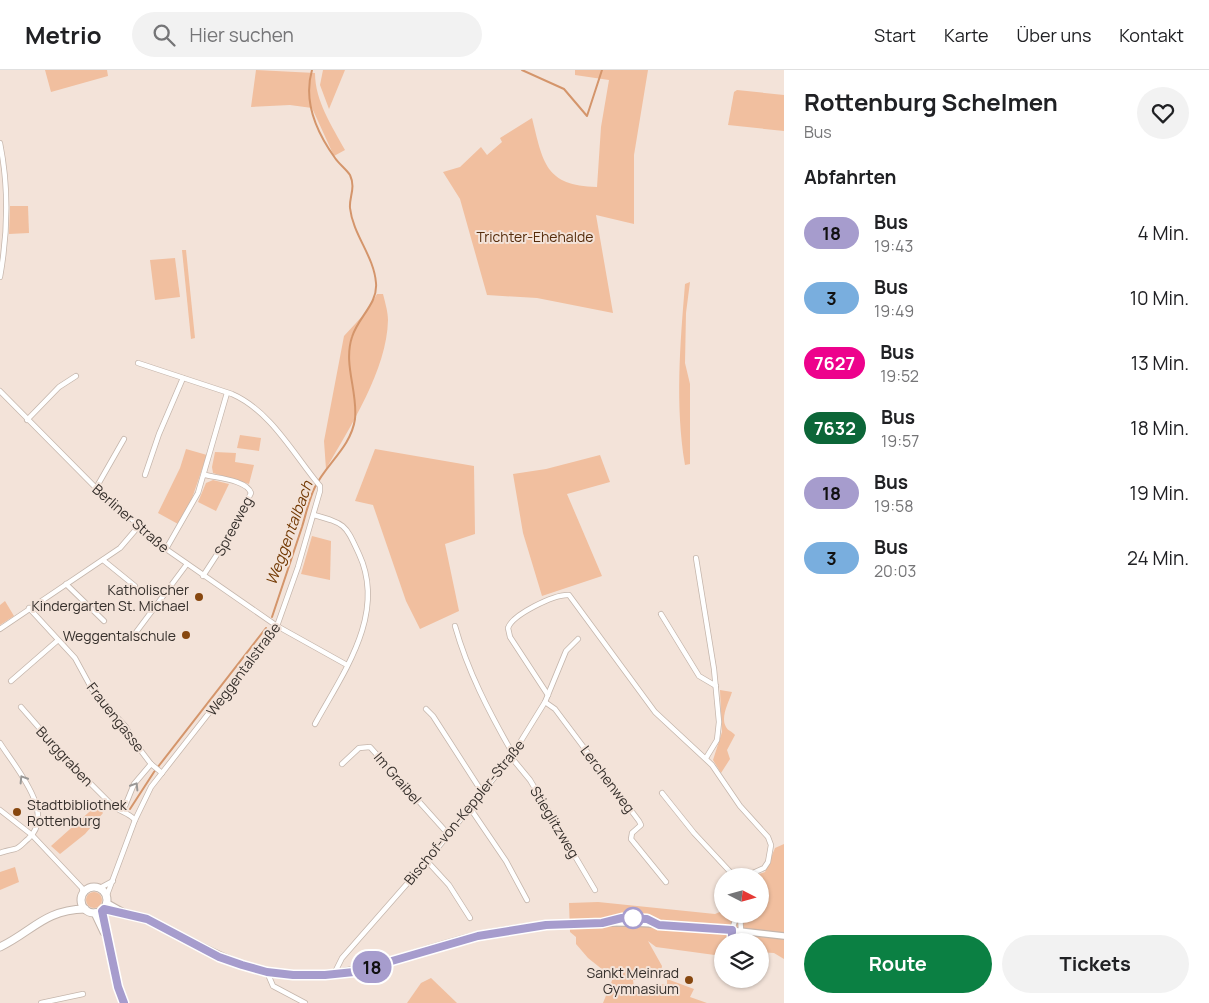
<!DOCTYPE html>
<html lang="de">
<head>
<meta charset="utf-8">
<style>
  body { margin:0; font-family:Manrope,sans-serif; background:#f2f2f2; color:#202124; height:100vh; display:flex; flex-direction:column; font-size:19px; white-space:nowrap }
  * { box-sizing:border-box; margin:0 }
  p { font-size:16px; color:#757577 }
  .icon { flex:none; width:28px; height:28px; fill:none; stroke:currentColor; stroke-width:2; stroke-linecap:round; stroke-linejoin:round }
  .map { position:relative; flex:1; overflow:hidden }
  .drawer { display:flex; flex-direction:column; background:#fff; width:425px }
  .drawer>* { flex:none }
  .badge { padding:0 10px; border-radius:16px; font-size:18px; line-height:32px }
  .needle { width:32px; rotate:96deg }
  .tools { position:absolute; left:714px; top:798px; display:grid; gap:10px }
  .tools a { display:grid; place-items:center; width:55px; height:55px; border-radius:50%; background:#fff; box-shadow:0 1px 4px #0004; font-size:25px }
  .map>.badge { position:absolute; translate:-50% -50%; box-shadow:0 0 0 2px #fff }
  h2 { padding:0 20px; font-size:19px; line-height:45px }
  .round { display:grid; place-items:center; flex:none; width:52px; height:52px; border-radius:26px; background:#f2f2f2 }
  .overview { display:flex; align-items:center; justify-content:space-between; height:85px; padding:0 20px }
  h1 { font-size:24px; font-weight:700; line-height:38px }
  .button { display:flex; gap:10px; margin-top:auto; padding:10px 20px }
  .button a { flex:1; height:58px; border-radius:30px; background:#0b8043; color:#fff; font-size:20px; font-weight:700; line-height:58px; text-align:center }
  .button a+a { background:#f2f2f2; color:#202124 }
  ul { padding:0; list-style:none }
  li { display:flex; align-items:center; gap:15px; height:65px; padding:0 20px }
  li div { flex:1 }
  li b { display:block; font-size:19px }
  li em { font-style:normal }
  li .badge { min-width:55px; font-weight:700; text-align:center }
  header { display:flex; align-items:center; gap:30px; box-sizing:border-box; height:70px; padding:0 25px; background:#fff; border-bottom:1px solid #e0e0e0 }
  header strong { font-size:24px }
  nav { display:flex; gap:28px; margin-inline-start:auto; font-size:18px }
  .search { width:350px; height:45px; background:#f2f2f2; display:flex; align-items:center; gap:12px; box-sizing:border-box; padding:0 18px; border-radius:28px; color:#757577; font-size:19px }
  main { display:flex; flex:1; min-height:0 }
  .map>svg:first-child { display:block }
</style>
</head>
<body>
<header>
<strong>Metrio</strong>
<div class="search"><svg class="icon" aria-label="search" viewBox="0 0 24 24"><circle cx="10" cy="10" r="6"/><path d="M15 15l6 6"/></svg>Hier suchen</div>
<nav><a>Start</a><a>Karte</a><a>Über uns</a><a>Kontakt</a></nav>
</header>
<main>
<div class="map">
<svg width="784" height="933" viewBox="0 0 784 933">
  <rect width="100%" height="100%" fill="#f3e3d9"/>
  <g fill="#f1bf9f">
    <path d="M 45,0 L 107,0 L 108,6 L 51,22 Z"/>
    <path d="M 256,0 L 315,3 C 315,31 332,56 345,80 L 334,86 L 312,38 L 290,35 L 251,37 Z"/>
    <path d="M 323,0 L 345,0 L 329,39 L 320,15 Z"/>
    <path d="M 575,0 L 648,0 L 634,85 L 634,154 L 596,145 L 613,243 L 537,228 L 487,225 L 460,129 L 443,102 L 460,97 L 481,77 L 487,85 L 502,72 L 500,68 L 532,48 C 543,92 545,116 597,117 L 601,57 L 609,10 L 575,5 Z"/>
    <path d="M 737,20 L 784,25 L 784,61 L 728,55 L 734,22 Z"/>
    <path d="M 10,136 L 28,136 L 29,163 L 9,164 Z"/>
    <path d="M 182,180 L 186,180 L 195,268 L 191,269 Z"/>
    <path d="M 175,188 L 180,227 L 155,230 L 150,190 Z"/>
    <path d="M 690,212 L 686,243 L 685,293 L 690,314 L 690,394 L 685,395 C 675,335 680,275 685,214 Z"/>
    <path d="M 377,224 L 383,224 C 385,232 388,242 388,250 C 387,300 350,357 326,399 L 324,371 L 344,266 L 367,241 Z"/>
    <path d="M 240,365 L 261,368 L 259,381 L 237,378 Z"/>
    <path d="M 186,379 L 207,385 L 190,434 L 178,454 L 158,443 L 180,398 Z"/>
    <path d="M 375,379 L 474,396 L 475,464 L 445,474 L 459,541 L 420,559 L 406,531 L 373,435 L 355,431 Z"/>
    <path d="M 215,382 L 236,383 L 235,392 L 254,395 L 249,414 L 213,403 L 212,397 Z"/>
    <path d="M 600,385 L 610,412 L 567,424 L 602,506 L 542,526 L 523,463 L 513,404 L 546,399 Z"/>
    <path d="M 213,410 L 229,414 L 216,441 L 198,432 L 206,413 Z"/>
    <path d="M 312,466 L 331,471 L 330,510 L 301,504 Z"/>
    <path d="M 5,531 L 14,546 L 0,555 L 0,535 Z"/>
    <path d="M 720,620 L 732,622 C 729,632 720,647 726,657 C 728,661 732,661 735,665 L 727,680 L 730,689 L 721,703 L 713,690 L 722,662 Z"/>
    <path d="M 97,735 L 103,743 L 85,764 L 60,784 L 51,776 Z"/>
    <path d="M 784,774 L 784,889 L 774,883 L 760,882 L 760,871 L 722,871 L 722,886 L 656,877 L 648,871 L 662,896 L 661,902 L 637,906 L 637,910 L 633,910 L 634,917 L 667,914 L 667,909 L 694,919 L 690,927 L 707,933 L 603,933 L 613,908 L 588,888 L 576,874 L 576,867 L 570,862 L 569,833 L 598,832 L 715,844 L 722,841 L 722,844 L 760,844 L 760,806 L 754,806 L 765,802 L 775,778 Z"/>
    <path d="M 15,797 L 19,812 L 0,820 L 0,802 Z"/>
    <circle cx="94" cy="830" r="8"/>
    <path d="M 431,908 L 457,933 L 407,933 L 421,913 Z"/>
  </g>
  <g fill="none" stroke-linecap="round" stroke-linejoin="round">
    <g stroke="#d4956b" stroke-width="2">
      <path d="M 522,0 L 564,19 L 587,46 L 602,0"/>
      <path d="M 272,547 C 282,517 292,487 302,457 C 306,444 309,429 315,417 C 326,394 351,377 355,349 C 358,322 343,294 352,267 C 358,247 378,234 376,213 C 374,186 353,165 350,138 C 349,127 356,118 350,105 C 346,99 339,94 335,88 C 317,63 303,31 312,0"/>
      <path d="M 130,739 L 154,702 L 266,558"/>
    </g>
    <g stroke="#c5b6ac" stroke-width="6">
      <g id="minor">
        <path d="M 0,73 C 9,118 8,162 0,207"/>
        <path d="M 0,321 L 96,418 L 166,479 L 277,556 L 347,595"/>
        <path d="M 27,350 L 59,317 L 76,306"/>
        <path d="M 145,405 L 159,364 L 183,308"/>
        <path d="M 96,418 L 124,369"/>
        <path d="M 314,445 C 346,454 345,454 359,484 C 387,544 343,603 315,654"/>
        <path d="M 166,479 L 198,423 L 227,323"/>
        <path d="M 696,488 L 714,599 L 719,652 L 717,670 L 706,688"/>
        <path d="M 103,490 L 135,516"/>
        <path d="M 203,506 L 231,463 L 251,423 C 247,410 217,408 205,405"/>
        <path d="M 66,514 L 104,551"/>
        <path d="M 29,538 L 75,588 L 93,621 L 126,657 L 132,669 L 151,694 L 162,703"/>
        <path d="M 661,544 L 699,606 L 716,616"/>
        <path d="M 455,556 C 468,602 489,642 513,684"/>
        <path d="M 0,559 L 120,478 L 138,457"/>
        <path d="M 134,565 L 187,494"/>
        <path d="M 11,611 L 57,571"/>
        <path d="M 548,625 L 510,567 L 508,558 C 512,545 554,524 569,525 L 655,642 L 712,695 L 740,736 L 768,767 L 771,775 L 768,792 L 764,798 L 746,806"/>
        <path d="M 545,632 L 555,639 L 639,751 L 641,755 L 632,763 L 631,769 L 666,812"/>
        <path d="M 21,637 L 69,692 L 112,735 C 119,742 128,742 135,750"/>
        <path d="M 426,639 L 433,646 L 482,722"/>
        <path d="M 0,673 C 15,697 57,744 28,769 C 24,772 20,778 15,779 C 10,780 5,781 0,783"/>
        <path d="M 511,687 L 530,710 L 595,820"/>
        <path d="M 342,694 L 359,678 L 370,677 L 449,765"/>
        <path d="M 662,723 L 694,763 L 734,806"/>
        <path d="M 470,738 L 506,791 L 527,830"/>
        <path d="M 0,740 L 32,765 L 82,818 L 83,823"/>
        <path d="M 123,741 L 134,714 L 151,694"/>
        <path d="M 427,791 L 449,815 L 470,848"/>
        <path d="M 100,818 L 113,811"/>
        <path d="M 107,825 L 135,750 L 151,717 L 277,556 L 298,497 L 320,421 L 320,416 C 294,385 271,341 232,324 L 138,293"/>
        <path d="M 740,844 L 741,861"/>
        <path d="M 732,860 L 737,844"/>
        <path d="M 267,902 L 273,916 L 305,933"/>
        <path d="M 334,904 L 342,888 L 427,791 L 511,687 L 545,632 L 566,581 L 578,569"/>
        <path d="M 41,933 L 83,924"/>
      </g>
    </g>
    <g stroke="#c5b6ac" stroke-width="8">
      <g id="tertiary">
        <path d="M 107,833 L 123,842"/>
        <path d="M 104,839 C 120,844 136,844 151,851 C 200,874 239,902 295,905 C 361,908 416,879 479,865 C 579,844 683,854 784,866"/>
      </g>
    </g>
    <g stroke="#c5b6ac" stroke-width="9">
      <g id="secondary">
        <circle cx="94" cy="830" r="13"/>
        <path d="M 102,841 L 118,917 L 124,933"/>
        <path d="M 95,843 L 104,862"/>
        <path d="M 0,877 C 33,861 44,840 85,839"/>
      </g>
    </g>
    <use href="#minor" stroke="#fff" stroke-width="4.5"/>
    <use href="#tertiary" stroke="#fff" stroke-width="5.5"/>
    <use href="#secondary" stroke="#fff" stroke-width="7"/>
  </g>
  <defs><path id="oneway-chevron" d="M-2-3.5L2.5 0L-2 3.5" fill="none" stroke-width="1.6" stroke-linecap="round" stroke-linejoin="round" transform="scale(1.25)"/></defs>
  <g stroke="#9a9896">
    <use href="#oneway-chevron" transform="translate(23 709) rotate(-122)"/>
    <use href="#oneway-chevron" transform="translate(135 716) rotate(-58)"/>
  </g>
  <g fill="none" stroke-linecap="round" stroke-linejoin="round">
    <g stroke="#fff" stroke-width="11">
      <path id="line" d="M 124,933 L 118,917 L 102,841 L 104,839 L 147,849 L 219,887 L 242,895 L 267,902 L 293,905 L 325,905 L 354,902 L 478,866 L 546,855 L 602,853 L 622,848 L 647,849 L 659,855 L 732,860 L 732,871"/>
    </g>
    <use href="#line" stroke="#a69ccd" stroke-width="8"/>
  </g>
  <g fill="#87470f" stroke="#f3e3d9" stroke-width="2">
    <circle cx="199" cy="527" r="5"/>
    <circle cx="186" cy="565" r="5"/>
    <circle cx="17" cy="742" r="5"/>
    <circle cx="689" cy="910" r="5"/>
  </g>
  <circle fill="#fff" stroke="#a69ccd" stroke-width="2.5" cx="633" cy="848" r="10"/>
  <g text-anchor="middle" dominant-baseline="central" stroke-width="4" stroke-linejoin="round" paint-order="stroke">
    <g font-size="14" fill="#552c0b" stroke="#f3e3d9">
      <text x="535" y="166">Trichter-Ehehalde</text>
    </g>
    <g font-size="14" fill="#36302c" stroke="#f3e3d9">
      <text transform="translate(131 448) rotate(41)">Berliner Straße</text>
      <text transform="translate(233 456) rotate(-62)">Spreeweg</text>
      <text transform="translate(243 599) rotate(-53)">Weggentalstraße</text>
      <text transform="translate(116 647) rotate(52)">Frauengasse</text>
      <text transform="translate(65 686) rotate(47)">Burggraben</text>
      <text transform="translate(398 708) rotate(49)">Im Graibel</text>
      <text transform="translate(608 709) rotate(53)">Lerchenweg</text>
      <text transform="translate(464 742) rotate(-51)">Bischof-von-Keppler-Straße</text>
      <text transform="translate(555 752) rotate(59)">Stieglitzweg</text>
    </g>
    <g font-size="14" fill="#36302c" stroke="#f3e3d9" text-anchor="end">
      <text x="189" y="519">Katholischer<tspan x="189" dy="16">Kindergarten St. Michael</tspan></text>
      <text x="176" y="565">Weggentalschule</text>
      <text x="27" y="734" text-anchor="start">Stadtbibliothek<tspan x="27" dy="16">Rottenburg</tspan></text>
      <text x="679" y="902">Sankt Meinrad<tspan x="679" dy="16">Gymnasium</tspan></text>
    </g>
    <g font-size="15" font-style="italic" fill="#723802" stroke="#f3e3d9">
      <text transform="translate(289 463) rotate(-70)">Weggentalbach</text>
    </g>
  </g>
</svg>
<div class="tools">
<a><svg class="needle" viewBox="-14 -14 28 28"><path d="M0-13l5 13h-10z" fill="#e53935"/><path d="M0 13l5-13h-10z" fill="#757577"/></svg></a>
<a><svg class="icon" aria-label="layers" viewBox="0 0 24 24"><path d="M12 4l9 5-9 5-9-5zM3 14l9 5 9-5"/></svg></a>
</div>
<b class="badge" style="left:372px;top:897px;background:#a69ccd;color:#111">18</b>
</div>
<section class="drawer">
<div class="overview"><div><h1>Rottenburg Schelmen</h1><p>Bus</p></div><a class="round"><svg class="icon" aria-label="heart" viewBox="0 0 24 24"><path d="M12 20l-8-8c-3-5 5-10 8-4 3-6 11-1 8 4z"/></svg></a></div>
<h2>Abfahrten</h2>
<ul>
<li><span class="badge" style="background:#a69ccd;color:#111">18</span><div><b>Bus</b><p>19:43</p></div><em>4 Min.</em></li>
<li><span class="badge" style="background:#79aede;color:#111">3</span><div><b>Bus</b><p>19:49</p></div><em>10 Min.</em></li>
<li><span class="badge" style="background:#ed028c;color:#fff">7627</span><div><b>Bus</b><p>19:52</p></div><em>13 Min.</em></li>
<li><span class="badge" style="background:#0c6638;color:#fff">7632</span><div><b>Bus</b><p>19:57</p></div><em>18 Min.</em></li>
<li><span class="badge" style="background:#a69ccd;color:#111">18</span><div><b>Bus</b><p>19:58</p></div><em>19 Min.</em></li>
<li><span class="badge" style="background:#79aede;color:#111">3</span><div><b>Bus</b><p>20:03</p></div><em>24 Min.</em></li>
</ul>
<div class="button"><a>Route</a><a>Tickets</a></div>
</section>
</main>
</body>
</html>
